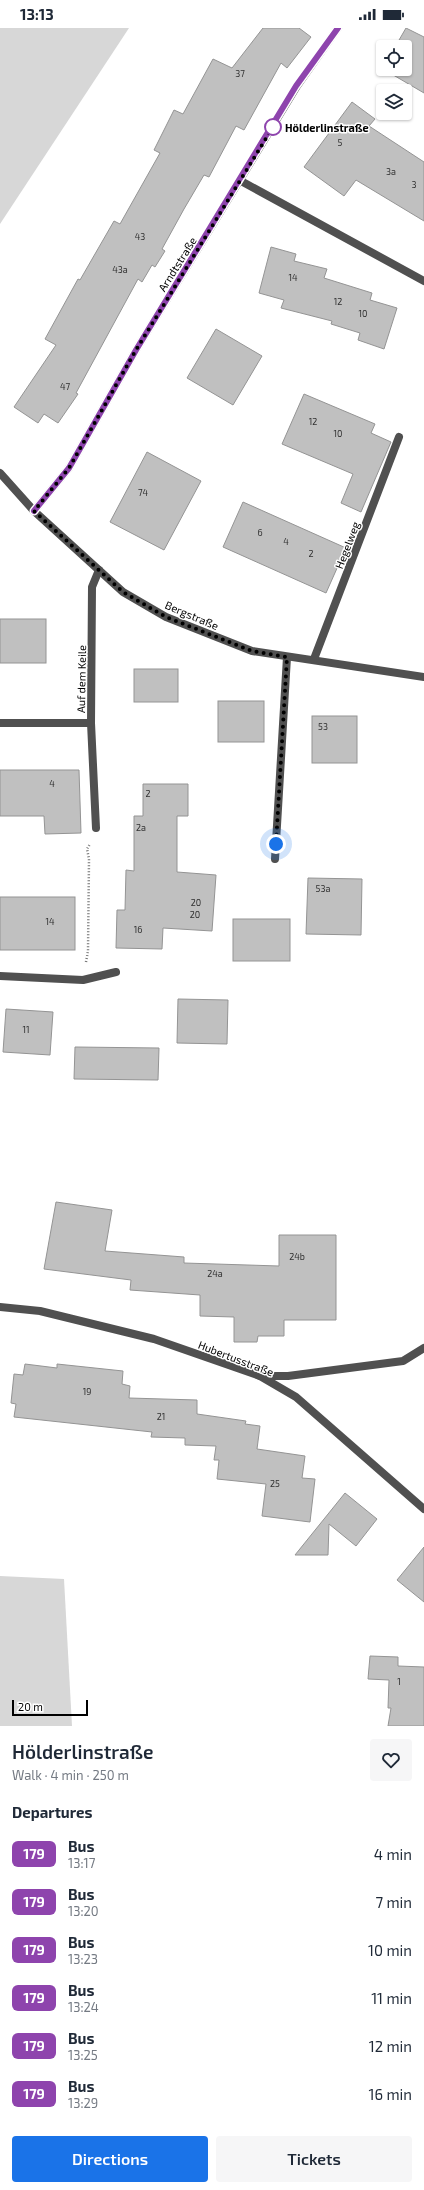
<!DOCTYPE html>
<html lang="en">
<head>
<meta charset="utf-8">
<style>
  body { margin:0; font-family:"Exo 2",sans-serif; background:#f6f6f7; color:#1f2937; height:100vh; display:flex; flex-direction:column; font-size:15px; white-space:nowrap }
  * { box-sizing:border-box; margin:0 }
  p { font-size:13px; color:#747a83 }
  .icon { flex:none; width:22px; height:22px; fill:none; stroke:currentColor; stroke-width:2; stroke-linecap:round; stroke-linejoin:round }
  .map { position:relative; height:1698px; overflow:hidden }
  .sheet { display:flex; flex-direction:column; background:#fff; flex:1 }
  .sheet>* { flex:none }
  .badge { padding:0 8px; border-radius:6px; font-size:14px; line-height:26px }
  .tools { position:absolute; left:376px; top:12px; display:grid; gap:8px }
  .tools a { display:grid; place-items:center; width:36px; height:36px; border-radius:4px; background:#fff; box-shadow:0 1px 3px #0004; font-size:20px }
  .scale { position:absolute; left:12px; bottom:10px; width:76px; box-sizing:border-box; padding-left:4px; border:2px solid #000; border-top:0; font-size:11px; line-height:14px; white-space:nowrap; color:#000; -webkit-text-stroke:3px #fff; paint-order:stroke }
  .you { position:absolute; width:20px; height:20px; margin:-10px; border:3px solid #fff; border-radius:50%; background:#1a73e8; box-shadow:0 0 0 6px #1a73e833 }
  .map>.badge { position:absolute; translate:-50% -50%; box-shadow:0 0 0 2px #fff }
  h2 { padding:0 12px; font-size:15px; line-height:36px }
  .round { display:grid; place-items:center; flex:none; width:42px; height:42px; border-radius:4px; background:#f6f6f7 }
  .head { display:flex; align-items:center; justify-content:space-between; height:68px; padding:0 12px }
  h1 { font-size:19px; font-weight:600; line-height:30px }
  .primary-button { display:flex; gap:8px; margin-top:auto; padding:8px 12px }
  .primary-button a { flex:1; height:46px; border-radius:4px; background:#1a73e8; color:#fff; font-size:16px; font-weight:600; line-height:46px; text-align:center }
  .primary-button a+a { background:#f6f6f7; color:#1f2937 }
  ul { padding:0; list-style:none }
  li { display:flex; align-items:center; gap:12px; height:48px; padding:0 12px }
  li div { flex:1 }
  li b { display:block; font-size:15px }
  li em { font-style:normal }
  li .badge { min-width:44px; font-weight:700; text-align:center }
  .status { display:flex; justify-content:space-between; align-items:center; height:28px; padding:0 20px; background:#fff; direction:ltr }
  .status svg { height:11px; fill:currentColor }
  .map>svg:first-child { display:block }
</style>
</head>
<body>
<div class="status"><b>13:13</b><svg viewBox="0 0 49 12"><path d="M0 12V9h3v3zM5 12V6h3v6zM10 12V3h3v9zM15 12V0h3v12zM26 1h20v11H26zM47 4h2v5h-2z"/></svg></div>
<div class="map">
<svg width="424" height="1698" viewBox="0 0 424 1698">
  <rect width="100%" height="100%" fill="#fff"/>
  <g fill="#d7d7d7">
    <path d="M 0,0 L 129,0 L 0,196 Z"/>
    <path d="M 0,1548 L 64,1551 L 72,1698 L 0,1698 Z"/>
  </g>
  <g fill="#c0c0c0" stroke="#949494">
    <path d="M 263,0 L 299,0 L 311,9 L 287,40 L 281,35 L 244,102 L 236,98 L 209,149 L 204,147 L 184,181 L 162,221 L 165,223 L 155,239 L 152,237 L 142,254 L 138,251 L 76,365 L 78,366 L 58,395 L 44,386 L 38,395 L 14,379 L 56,317 L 45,311 L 78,251 L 80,252 L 114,193 L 120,196 L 160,125 L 154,122 L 174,82 L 183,86 L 213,31 L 232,40 Z"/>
    <path d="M 406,0 L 424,9 L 424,65 L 383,41 L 405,41 L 405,19 L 395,19 Z"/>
    <path d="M 352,74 L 375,91 L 369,98 L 424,134 L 424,193 L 356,152 L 344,168 L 304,139 Z"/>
    <path d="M 271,219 L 296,226 L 294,233 L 327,241 L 324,250 L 372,265 L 370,272 L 397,280 L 384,321 L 358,312 L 360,305 L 331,296 L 332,293 L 281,280 L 284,272 L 259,265 Z"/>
    <path d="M 216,301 L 262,328 L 233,377 L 187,350 Z"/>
    <path d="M 304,366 L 375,396 L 371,405 L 391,414 L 361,484 L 341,475 L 353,446 L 282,416 Z"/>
    <path d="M 147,424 L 201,453 L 164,522 L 110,494 Z"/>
    <path d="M 243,474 L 346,520 L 326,565 L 223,519 Z"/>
    <rect x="0" y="591" width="46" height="44"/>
    <rect x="134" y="641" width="44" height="33"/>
    <rect x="218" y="673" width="46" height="41"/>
    <rect x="312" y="688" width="45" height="47"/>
    <path d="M 0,742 L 79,742 L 81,805 L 45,806 L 44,788 L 0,788 Z"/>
    <path d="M 143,756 L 188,756 L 188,788 L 177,788 L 177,844 L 216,847 L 212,903 L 163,900 L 162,921 L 116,920 L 117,882 L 125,882 L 126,842 L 134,843 L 134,788 L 143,788 Z"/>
    <path d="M 308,850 L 362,851 L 361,907 L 306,906 Z"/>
    <rect x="0" y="869" width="75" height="53"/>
    <rect x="233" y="891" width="57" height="42"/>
    <path d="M 178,971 L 228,972 L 227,1016 L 177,1015 Z"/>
    <path d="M 6,981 L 53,984 L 50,1027 L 3,1024 Z"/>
    <path d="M 75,1019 L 159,1020 L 158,1052 L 74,1051 Z"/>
    <path d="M 56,1174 L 112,1182 L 105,1223 L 184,1229 L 184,1235 L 279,1238 L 279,1207 L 336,1207 L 336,1292 L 284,1292 L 284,1308 L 258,1308 L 257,1314 L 234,1314 L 234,1289 L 200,1288 L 200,1267 L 130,1262 L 131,1252 L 44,1241 Z"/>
    <path d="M 25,1336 L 57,1340 L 57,1336 L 123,1343 L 122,1356 L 130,1358 L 129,1370 L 197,1372 L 197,1386 L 246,1393 L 245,1396 L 260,1398 L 257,1421 L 305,1428 L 302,1450 L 315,1451 L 310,1494 L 262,1488 L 266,1456 L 217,1451 L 219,1432 L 214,1432 L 216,1418 L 185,1417 L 185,1410 L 151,1409 L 152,1404 L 14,1389 L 16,1376 L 11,1375 L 14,1346 L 23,1347 Z"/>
    <path d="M 345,1465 L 377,1491 L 356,1518 L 329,1496 L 328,1527 L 295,1527 Z"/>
    <path d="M 424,1519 L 424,1574 L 397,1552 Z"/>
    <path d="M 370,1628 L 398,1629 L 398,1638 L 424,1639 L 424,1698 L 388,1698 L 391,1680 L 388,1680 L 389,1652 L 368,1651 Z"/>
  </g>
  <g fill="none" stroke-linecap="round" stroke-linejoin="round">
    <path stroke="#727272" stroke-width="2.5" stroke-dasharray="1 2" stroke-linecap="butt" d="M 86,934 L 88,923 L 89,831 L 87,821 L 90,816"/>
    <g stroke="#505050" stroke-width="8">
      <path d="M 91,695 L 96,800"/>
      <path d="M 275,831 L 287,629"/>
      <path d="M 260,1348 L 288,1348 L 403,1333 L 424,1320"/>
    </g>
    <g stroke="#505050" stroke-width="8">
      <path d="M 241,153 L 424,253"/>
      <path d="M 0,445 L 34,483 L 123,564 L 166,589 L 252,623 L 424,649"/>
      <path d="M 34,483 L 69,440 L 136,322 L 297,58 L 338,0"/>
      <path d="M 314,631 L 399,409"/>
      <path d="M 0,695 L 91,695 L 92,559 L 99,542"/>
      <path d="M 0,948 L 83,952 L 116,944"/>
      <path d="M 0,1279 L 40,1283 L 154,1311 L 260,1348 L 296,1369 L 424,1481"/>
    </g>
  </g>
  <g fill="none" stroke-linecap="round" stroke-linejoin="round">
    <g stroke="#fff" stroke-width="9">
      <path id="line" d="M 34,483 L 69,440 L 136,322 L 296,58 L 338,0"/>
    </g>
    <use href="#line" stroke="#8e44ad" stroke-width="6"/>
    <path stroke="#000" stroke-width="4" stroke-dasharray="0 7.2" d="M 273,99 L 136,322 L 69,440 L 34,483 L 123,564 L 166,589 L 252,623 L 287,629 L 276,816"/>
  </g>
  <circle fill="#fff" stroke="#8e44ad" stroke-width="2" cx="273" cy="99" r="8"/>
  <g text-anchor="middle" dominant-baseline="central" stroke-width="3" stroke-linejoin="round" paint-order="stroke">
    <g font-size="9" fill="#303030">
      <text x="240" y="45">37</text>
      <text x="340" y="114">5</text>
      <text x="391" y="143">3a</text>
      <text x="414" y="156">3</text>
      <text x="140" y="208">43</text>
      <text x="120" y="241">43a</text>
      <text x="293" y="249">14</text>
      <text x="338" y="273">12</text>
      <text x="363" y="285">10</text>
      <text x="65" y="358">47</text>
      <text x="313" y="393">12</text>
      <text x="338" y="405">10</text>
      <text x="143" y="464">74</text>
      <text x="260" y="504">6</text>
      <text x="286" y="513">4</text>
      <text x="311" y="525">2</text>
      <text x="323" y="698">53</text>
      <text x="52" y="755">4</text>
      <text x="148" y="765">2</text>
      <text x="141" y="799">2a</text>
      <text x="323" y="860">53a</text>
      <text x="196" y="874">20</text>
      <text x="195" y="886">20</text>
      <text x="50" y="893">14</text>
      <text x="138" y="901">16</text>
      <text x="26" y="1001">11</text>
      <text x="297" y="1228">24b</text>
      <text x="215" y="1245">24a</text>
      <text x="87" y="1363">19</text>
      <text x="161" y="1388">21</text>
      <text x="275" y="1455">25</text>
      <text x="399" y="1653">1</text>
    </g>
    <g font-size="11" font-weight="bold" fill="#000" stroke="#fff" text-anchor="start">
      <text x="285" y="99">Hölderlinstraße</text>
    </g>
    <g font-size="11" fill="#000" stroke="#fff">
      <text transform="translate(177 236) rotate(-58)">Arndtstraße</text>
      <text transform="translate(347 517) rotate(-69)">Hegelweg</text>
      <text transform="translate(192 587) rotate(23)">Bergstraße</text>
      <text transform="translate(81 651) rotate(-89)">Auf dem Keile</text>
      <text transform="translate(236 1330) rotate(21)">Hubertusstraße</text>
    </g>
  </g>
</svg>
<div class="tools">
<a><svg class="icon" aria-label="locate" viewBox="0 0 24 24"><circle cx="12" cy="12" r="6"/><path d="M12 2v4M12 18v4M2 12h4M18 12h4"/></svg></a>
<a><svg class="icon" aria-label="layers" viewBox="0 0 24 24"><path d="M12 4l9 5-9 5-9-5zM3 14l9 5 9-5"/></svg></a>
</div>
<div class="scale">20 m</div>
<div class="you" style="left:276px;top:816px"></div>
</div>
<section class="sheet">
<div class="head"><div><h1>Hölderlinstraße</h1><p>Walk · 4 min · 250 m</p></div><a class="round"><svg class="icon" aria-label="heart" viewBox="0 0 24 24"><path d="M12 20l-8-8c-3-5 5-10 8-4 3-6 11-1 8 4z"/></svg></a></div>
<h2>Departures</h2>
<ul>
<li><span class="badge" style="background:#8e44ad;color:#fff">179</span><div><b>Bus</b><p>13:17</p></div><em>4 min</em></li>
<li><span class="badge" style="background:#8e44ad;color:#fff">179</span><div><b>Bus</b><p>13:20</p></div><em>7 min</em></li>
<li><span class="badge" style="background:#8e44ad;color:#fff">179</span><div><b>Bus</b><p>13:23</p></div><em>10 min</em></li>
<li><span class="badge" style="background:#8e44ad;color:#fff">179</span><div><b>Bus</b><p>13:24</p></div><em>11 min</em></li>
<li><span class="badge" style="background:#8e44ad;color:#fff">179</span><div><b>Bus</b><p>13:25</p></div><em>12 min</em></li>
<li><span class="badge" style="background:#8e44ad;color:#fff">179</span><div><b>Bus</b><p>13:29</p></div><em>16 min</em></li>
</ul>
<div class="primary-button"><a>Directions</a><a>Tickets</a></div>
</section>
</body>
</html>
